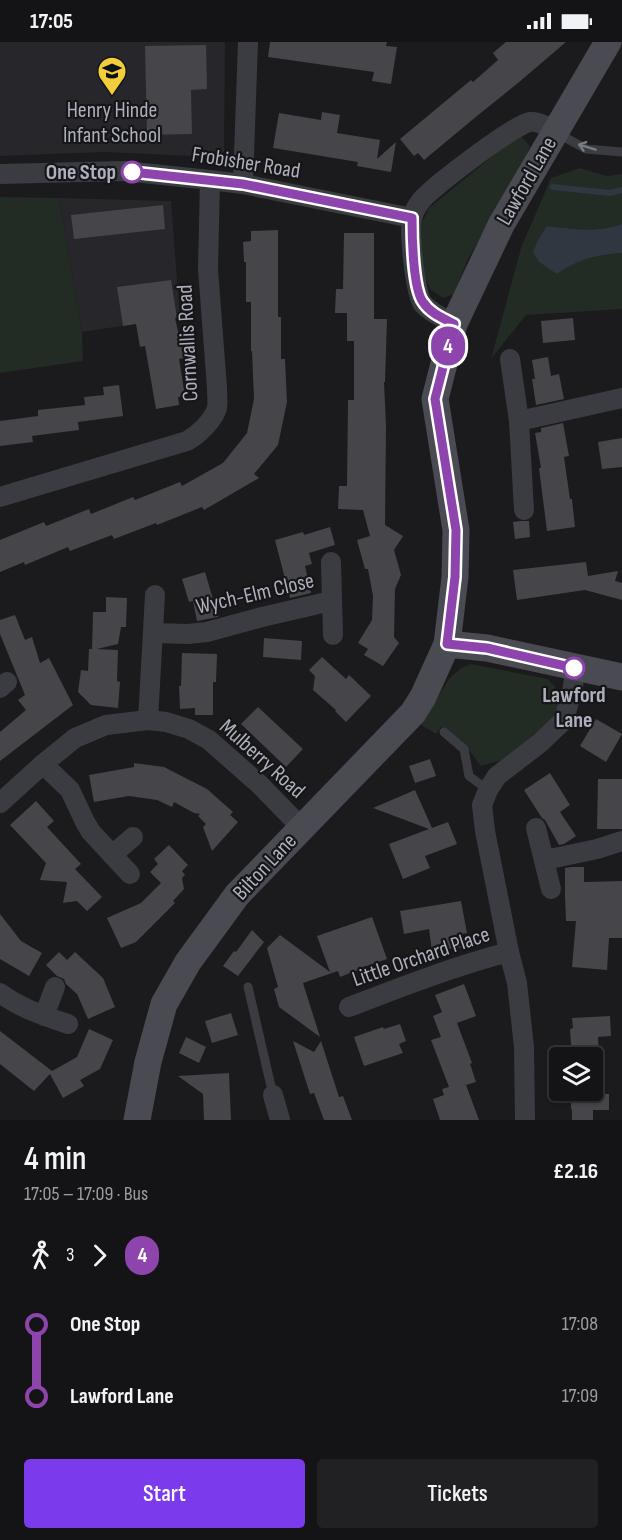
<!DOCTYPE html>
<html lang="en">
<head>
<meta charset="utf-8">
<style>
  body { margin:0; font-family:"Sofia Sans Condensed",sans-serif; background:#212123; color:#f1f3f6; height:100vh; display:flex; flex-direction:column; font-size:22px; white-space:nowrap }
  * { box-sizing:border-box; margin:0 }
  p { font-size:20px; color:#9d9ea1 }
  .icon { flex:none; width:33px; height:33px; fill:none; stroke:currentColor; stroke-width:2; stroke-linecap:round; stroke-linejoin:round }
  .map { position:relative; height:1078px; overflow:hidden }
  .drawer { display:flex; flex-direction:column; background:#141416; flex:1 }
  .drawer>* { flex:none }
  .badge { padding:0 12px; border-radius:20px; font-size:21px; line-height:39px }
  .tools { position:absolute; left:549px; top:1005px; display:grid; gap:12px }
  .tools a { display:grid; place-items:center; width:54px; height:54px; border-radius:6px; background:#141416; box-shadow:0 2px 4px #0004,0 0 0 2px #333335; font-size:30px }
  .map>.badge { position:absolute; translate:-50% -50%; box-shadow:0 0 0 3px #fff }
  .legs { display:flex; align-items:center; gap:9px; height:66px; padding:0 24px; font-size:20px }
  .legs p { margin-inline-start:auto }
  .summary { display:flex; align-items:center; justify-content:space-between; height:102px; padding:0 24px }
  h1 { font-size:33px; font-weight:600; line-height:45px }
  .primary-button { display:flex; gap:12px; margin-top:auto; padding:12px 24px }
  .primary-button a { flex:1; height:69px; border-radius:6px; background:#7c3aed; color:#fff; font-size:24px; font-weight:600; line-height:69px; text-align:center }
  .primary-button a+a { background:#212123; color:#f1f3f6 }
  ul { padding:0 24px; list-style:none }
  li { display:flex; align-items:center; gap:21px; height:72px; font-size:22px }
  li i { display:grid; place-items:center; width:9px; height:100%; margin:0 8px; background:currentColor }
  li i::after { content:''; width:15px; height:15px; margin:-8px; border:4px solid; border-radius:50%; background:#141416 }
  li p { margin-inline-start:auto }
  li:first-child i { background:linear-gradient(#0000 50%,currentColor 0) }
  li:last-child i { background:linear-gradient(currentColor 50%,#0000 0) }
  .status { display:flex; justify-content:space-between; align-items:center; height:42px; padding:0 30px; background:#141416; direction:ltr }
  .status svg { height:16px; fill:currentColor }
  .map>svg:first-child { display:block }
</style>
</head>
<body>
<div class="status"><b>17:05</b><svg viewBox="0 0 49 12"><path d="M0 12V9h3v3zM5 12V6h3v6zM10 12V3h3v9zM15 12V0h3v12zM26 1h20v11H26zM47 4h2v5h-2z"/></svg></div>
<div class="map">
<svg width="622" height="1078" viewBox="0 0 622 1078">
  <rect width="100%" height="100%" fill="#1b1a1d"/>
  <g fill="#27262a">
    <path d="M 0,0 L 225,0 L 224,110 L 214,115 L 104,110 L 0,114 Z"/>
    <path d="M 59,156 L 171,159 L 180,275 L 82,290 Z"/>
  </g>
  <g fill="#222b24">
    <path d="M 522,95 L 530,104 L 526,115 L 468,217 L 454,252 L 443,256 L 431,248 L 423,232 L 419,187 L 429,166 L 511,99 Z"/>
    <path d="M 580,126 L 607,134 L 622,132 L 622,182 C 598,191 572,187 547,184 L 557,232 C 578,217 597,213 622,211 L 622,267 L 526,273 L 491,317 L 521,206 L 551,136 Z"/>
    <path d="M 0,155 L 59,156 L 82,290 L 83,319 L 0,331 Z"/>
    <path d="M 471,622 L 548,637 L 555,645 L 561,662 L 552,680 L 524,702 L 502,718 L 481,724 L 461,698 L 441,685 L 436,692 L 421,683 L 449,637 L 461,626 Z"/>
  </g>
  <path fill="#303741" d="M 622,182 L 622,211 C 597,213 578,217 557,232 L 539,220 L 533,210 L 538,198 L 547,184 C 572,187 598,191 622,182 Z"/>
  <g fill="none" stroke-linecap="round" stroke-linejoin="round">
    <path stroke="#303741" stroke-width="6" d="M 553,145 L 610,151 L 622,148"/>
  </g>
  <g fill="#45454a">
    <path d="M 270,0 L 387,0 L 386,4 L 397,5 L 391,42 L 372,39 L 374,30 L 268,15 Z"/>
    <path d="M 506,0 L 566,0 L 518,41 L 477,74 L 424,118 L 418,111 L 414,114 L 400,97 L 471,38 L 473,40 L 498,18 L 493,11 Z"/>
    <path d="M 206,3 L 207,47 L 191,48 L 192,92 L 147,93 L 145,4 Z"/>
    <path d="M 322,70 L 340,73 L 337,91 L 380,98 L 377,117 L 396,100 L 391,130 L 357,124 L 358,120 L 273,106 L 279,71 L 321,78 Z"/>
    <path d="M 163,163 L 165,187 L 74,197 L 71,173 Z"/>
    <path d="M 278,188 L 278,275 L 281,275 L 281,317 L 285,317 L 287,360 L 278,403 L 254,432 L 259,436 L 204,468 L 202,465 L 157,483 L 156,481 L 114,497 L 112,493 L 70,509 L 68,505 L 25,523 L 24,520 L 0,530 L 0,498 L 44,480 L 46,484 L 89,467 L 91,472 L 133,455 L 135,458 L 180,440 L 182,444 L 223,421 L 247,391 L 254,357 L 252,309 L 251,309 L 251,260 L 246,260 L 246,220 L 244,220 L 243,200 L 251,199 L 251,189 Z"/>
    <path d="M 344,191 L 374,191 L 374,277 L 387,277 L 385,340 L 384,340 L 386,384 L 385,483 L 403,494 L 394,508 L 401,533 L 395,547 L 394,595 L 399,601 L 383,624 L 364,613 L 368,607 L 358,601 L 372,578 L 373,554 L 368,527 L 365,527 L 357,498 L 370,494 L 363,468 L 338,467 L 339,444 L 347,444 L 348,358 L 354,358 L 354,299 L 347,299 L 347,271 L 335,271 L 336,247 L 343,247 Z"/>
    <path d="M 171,238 L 177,276 L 175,276 L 184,316 L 179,317 L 185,354 L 178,355 L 179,363 L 156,367 L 145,304 L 140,305 L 136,282 L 123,284 L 117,245 Z"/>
    <path d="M 573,276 L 575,298 L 543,301 L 541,279 Z"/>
    <path d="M 548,315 L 551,334 L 559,332 L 564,357 L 536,363 L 532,337 L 535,337 L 532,318 Z"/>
    <path d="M 119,343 L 123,374 L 78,380 L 79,388 L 32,394 L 33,400 L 0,404 L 0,379 L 38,374 L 38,368 L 85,363 L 84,355 L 104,353 L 103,345 Z"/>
    <path d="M 563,381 L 569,414 L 564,415 L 570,457 L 572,457 L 575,485 L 547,489 L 539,426 L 541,426 L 535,391 L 541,390 L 541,386 Z"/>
    <path d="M 622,396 L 622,425 L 602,427 L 598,400 Z"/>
    <path d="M 520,479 L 529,479 L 530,495 L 515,497 L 513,480 Z"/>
    <path d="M 330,485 L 335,503 L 309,511 L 312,522 L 305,524 L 311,551 L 290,556 L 275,498 L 303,490 L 304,493 Z"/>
    <path d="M 586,520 L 588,534 L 618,529 L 615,539 L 622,541 L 622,558 L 585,548 L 517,558 L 513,528 Z"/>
    <path d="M 205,530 L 213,557 L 219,556 L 218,575 L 197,579 L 193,559 L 189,560 L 182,537 Z"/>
    <path d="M 106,555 L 127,556 L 126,585 L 121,585 L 118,602 L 97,607 L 118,608 L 117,639 L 120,640 L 118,666 L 91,663 L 78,650 L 81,628 L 88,629 L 89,607 L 92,607 L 93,570 L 106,570 Z"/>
    <path d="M 15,573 L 25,598 L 32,595 L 40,621 L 49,616 L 73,663 L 0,719 L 0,690 L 26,668 L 18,658 L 25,653 L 0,592 L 0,578 Z"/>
    <path d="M 264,596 L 302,599 L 301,618 L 263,615 Z"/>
    <path d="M 182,611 L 217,612 L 216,640 L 213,640 L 213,673 L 195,673 L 195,666 L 180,667 L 179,644 L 181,644 Z"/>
    <path d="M 322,615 L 346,637 L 349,633 L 371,654 L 346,680 L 335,669 L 336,668 L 313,648 L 315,634 L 309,628 Z"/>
    <path d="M 258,665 L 303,707 L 286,725 L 241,682 Z"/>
    <path d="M 596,677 L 622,692 L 606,720 L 580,704 Z"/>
    <path d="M 430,717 L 436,734 L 415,741 L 409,724 Z"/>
    <path d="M 134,721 L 164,725 L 207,747 L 233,770 L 230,773 L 238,780 L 212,809 L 203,785 L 206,782 L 198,774 L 200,772 L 194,771 L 174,760 L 172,765 L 157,758 L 129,754 L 94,760 L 89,733 L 134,725 Z"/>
    <path d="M 550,731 L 570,763 L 560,770 L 576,794 L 564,802 L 559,803 L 545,778 L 542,776 L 524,748 Z"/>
    <path d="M 598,737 L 622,737 L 622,787 L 597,787 Z"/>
    <path d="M 415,748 L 432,786 L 448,780 L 457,802 L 425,814 L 430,826 L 403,837 L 389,802 L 429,787 L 373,766 Z"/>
    <path d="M 36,759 L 54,779 L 47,785 L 81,822 L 75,827 L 102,855 L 87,869 L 77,859 L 63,861 L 67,840 L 40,838 L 46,821 L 10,783 Z"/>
    <path d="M 169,803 L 188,823 L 182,829 L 185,833 L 182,836 L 184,847 L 173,859 L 175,861 L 136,900 L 121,906 L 107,876 L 141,861 L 161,841 L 150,830 L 158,822 L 154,817 Z"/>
    <path d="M 571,825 L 584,825 L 584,840 L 622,839 L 622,896 L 609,896 L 607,928 L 572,925 L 576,879 L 566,879 L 565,854 L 565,826 Z"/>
    <path d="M 461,859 L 467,891 L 462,892 L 464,905 L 432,909 L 429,887 L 404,892 L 400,869 Z"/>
    <path d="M 0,872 L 21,899 L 42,911 L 29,934 L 0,917 Z"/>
    <path d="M 372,875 L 387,917 L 358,927 L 358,928 L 340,935 L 338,929 L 303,941 L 320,995 L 279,965 L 274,947 L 278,945 L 267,906 L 280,893 L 330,930 L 317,894 Z"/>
    <path d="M 252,888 L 264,900 L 238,934 L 223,924 L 234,909 L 236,910 Z"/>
    <path d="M 59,910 L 67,918 L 75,910 L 103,936 L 115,965 L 88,977 L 77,952 L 66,942 L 64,937 L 57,934 L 46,923 Z"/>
    <path d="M 464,942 L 476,974 L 457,981 L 472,1021 L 470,1022 L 476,1040 L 466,1043 L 479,1078 L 440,1078 L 433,1057 L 444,1053 L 442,1047 L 449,1045 L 431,998 L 441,995 L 433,974 L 442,970 L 435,953 Z"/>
    <path d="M 231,971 L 238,993 L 212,1001 L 205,979 Z"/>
    <path d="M 610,974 L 611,994 L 598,995 L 599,1016 L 572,1016 L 570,987 L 573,986 L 572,976 Z"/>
    <path d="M 400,982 L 406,999 L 399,1002 L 403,1011 L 364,1024 L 354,995 L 383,985 L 384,987 Z"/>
    <path d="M 89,987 L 113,998 L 100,1027 L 80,1038 L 84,1044 L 63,1056 L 50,1032 L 34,1049 L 0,1022 L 0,989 L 52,1029 L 77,1015 Z"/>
    <path d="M 186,995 L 206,1005 L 199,1021 L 179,1011 Z"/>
    <path d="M 293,999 L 314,1010 L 321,999 L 339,1055 L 343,1054 L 352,1078 L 324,1078 L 314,1051 L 310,1052 Z"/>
    <path d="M 229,1031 L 231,1078 L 204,1078 L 203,1052 L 178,1034 Z"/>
    <path d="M 571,1048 L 598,1048 L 598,1052 L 609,1052 L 609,1068 L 593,1068 L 593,1078 L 572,1078 L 572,1067 L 571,1067 Z"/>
  </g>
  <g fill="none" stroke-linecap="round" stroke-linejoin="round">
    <g stroke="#3b3c42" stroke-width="9">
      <path d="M 557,91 L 586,107 L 622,110"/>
      <path d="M 444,690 L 464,707 L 469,734 L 488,748"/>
      <path d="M 248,945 L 273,1053"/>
    </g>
    <g stroke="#3b3c42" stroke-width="20">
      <path d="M 0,132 L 124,129 L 210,138 L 243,142 L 412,176"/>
      <path d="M 243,142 L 248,0"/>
      <path d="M 454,282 C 443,276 431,271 423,262 C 415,251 409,191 412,177 C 413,172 417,164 420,160 C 429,147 515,82 530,80 C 539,79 548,85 555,90"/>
      <path d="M 510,317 L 519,379 L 524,468"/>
      <path d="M 519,379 L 622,356"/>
      <path d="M 0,455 L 187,399 C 198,393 213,379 217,366 C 218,360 217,352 217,346 L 208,227 L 210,138"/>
      <path d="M 331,520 L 333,593"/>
      <path d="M 154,591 L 188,592 L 207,590 L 262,575 L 331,559"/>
      <path d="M 0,646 L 7,640"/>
      <path d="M 148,678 L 155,553"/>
      <path d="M 43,722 L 70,748 L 85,780 L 91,790 L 130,832"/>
      <path d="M 0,761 L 43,722 L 75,696 L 106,683 L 148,678 L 166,680 L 189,687 L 209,698 L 259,742 L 302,786"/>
      <path d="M 536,786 L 551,847"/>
      <path d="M 112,813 L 133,795"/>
      <path d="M 545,818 L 597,807 L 622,799"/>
      <path d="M 0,951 C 20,966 44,974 68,982"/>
      <path d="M 349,965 C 401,945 455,924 509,910"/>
      <path d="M 44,974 L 55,945"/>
      <path d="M 273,1053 L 280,1078"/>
      <path d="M 525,1078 L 524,1005 L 517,941 L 509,910 L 485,789 L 482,763 L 488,748 L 497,734 L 540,701 L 564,678 L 573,645 L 575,626"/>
    </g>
    <g stroke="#494a52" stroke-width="27">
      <path d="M 447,602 L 487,606 L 622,635"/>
      <path d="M 137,1078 L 148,1020 L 164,962 L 188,920 L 237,853 L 413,671 L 423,655 L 447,602 L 455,535 L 456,488 L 435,357 L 454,282 L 501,183 L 608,0"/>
    </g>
  </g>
  <defs><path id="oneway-shaft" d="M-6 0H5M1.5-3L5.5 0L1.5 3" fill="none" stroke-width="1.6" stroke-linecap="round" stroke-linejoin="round" transform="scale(1.5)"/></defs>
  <use stroke="#7a7c85" href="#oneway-shaft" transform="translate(587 105) rotate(-163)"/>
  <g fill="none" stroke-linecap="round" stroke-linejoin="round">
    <g stroke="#fff" stroke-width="14">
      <path id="line-1" d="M 132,130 L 243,142 L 412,176 C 412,194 413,247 423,260 C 430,271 443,276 454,282 L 435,357 L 456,488 L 455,535 L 447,602 L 487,606 L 574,626"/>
    </g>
    <use href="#line-1" stroke="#8e44ad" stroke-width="9"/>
  </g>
  <defs>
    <g id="school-pin" transform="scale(1.5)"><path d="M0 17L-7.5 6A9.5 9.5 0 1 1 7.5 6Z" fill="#f2ce3d" stroke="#161518"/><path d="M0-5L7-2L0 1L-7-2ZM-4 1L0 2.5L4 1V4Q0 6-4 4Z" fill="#111"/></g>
  </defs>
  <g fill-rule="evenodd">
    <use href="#school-pin" x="112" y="29"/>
  </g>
  <g fill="#fff" stroke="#8e44ad" stroke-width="3">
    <circle cx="132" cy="130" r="10"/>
    <circle cx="574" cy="626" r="10"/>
  </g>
  <g text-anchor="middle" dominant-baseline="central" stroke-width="4.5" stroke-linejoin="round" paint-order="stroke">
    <g font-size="22" fill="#adb0bc" stroke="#161518">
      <text x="112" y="68">Henry Hinde<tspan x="112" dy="25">Infant School</tspan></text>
    </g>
    <g font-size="22" fill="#adb0bc" stroke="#161518">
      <text transform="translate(246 121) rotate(9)">Frobisher Road</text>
      <text transform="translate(527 139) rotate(-60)">Lawford Lane</text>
      <text transform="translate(188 301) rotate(-93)">Cornwallis Road</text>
      <text transform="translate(255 552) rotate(-13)">Wych-Elm Close</text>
      <text transform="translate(262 717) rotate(42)">Mulberry Road</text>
      <text transform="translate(265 825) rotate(-47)">Bilton Lane</text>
      <text transform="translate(421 915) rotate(-19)">Little Orchard Place</text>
    </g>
    <g font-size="22" font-weight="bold" fill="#adb0bc" stroke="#161518" text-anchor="end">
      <text x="116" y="130">One Stop</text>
      <text x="574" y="653" text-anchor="middle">Lawford<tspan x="574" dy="25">Lane</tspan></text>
    </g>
  </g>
</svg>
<div class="tools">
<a><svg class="icon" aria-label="layers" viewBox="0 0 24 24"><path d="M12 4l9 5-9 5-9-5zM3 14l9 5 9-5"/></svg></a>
</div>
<b class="badge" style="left:448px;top:304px;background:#8e44ad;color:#fff">4</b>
</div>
<section class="drawer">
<div class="summary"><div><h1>4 min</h1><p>17:05 – 17:09 · Bus</p></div><b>£2.16</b></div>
<div class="legs"><svg class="icon" aria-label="walk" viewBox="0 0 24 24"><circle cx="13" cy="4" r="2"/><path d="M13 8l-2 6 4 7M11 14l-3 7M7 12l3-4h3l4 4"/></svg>3<svg class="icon" aria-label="forward" viewBox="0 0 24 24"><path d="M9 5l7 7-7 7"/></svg><b class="badge" style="background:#8e44ad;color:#fff">4</b></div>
<ul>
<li><i style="color:#8e44ad"></i><b>One Stop</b><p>17:08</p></li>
<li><i style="color:#8e44ad"></i><b>Lawford Lane</b><p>17:09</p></li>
</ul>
<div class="primary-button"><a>Start</a><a>Tickets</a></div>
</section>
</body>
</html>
